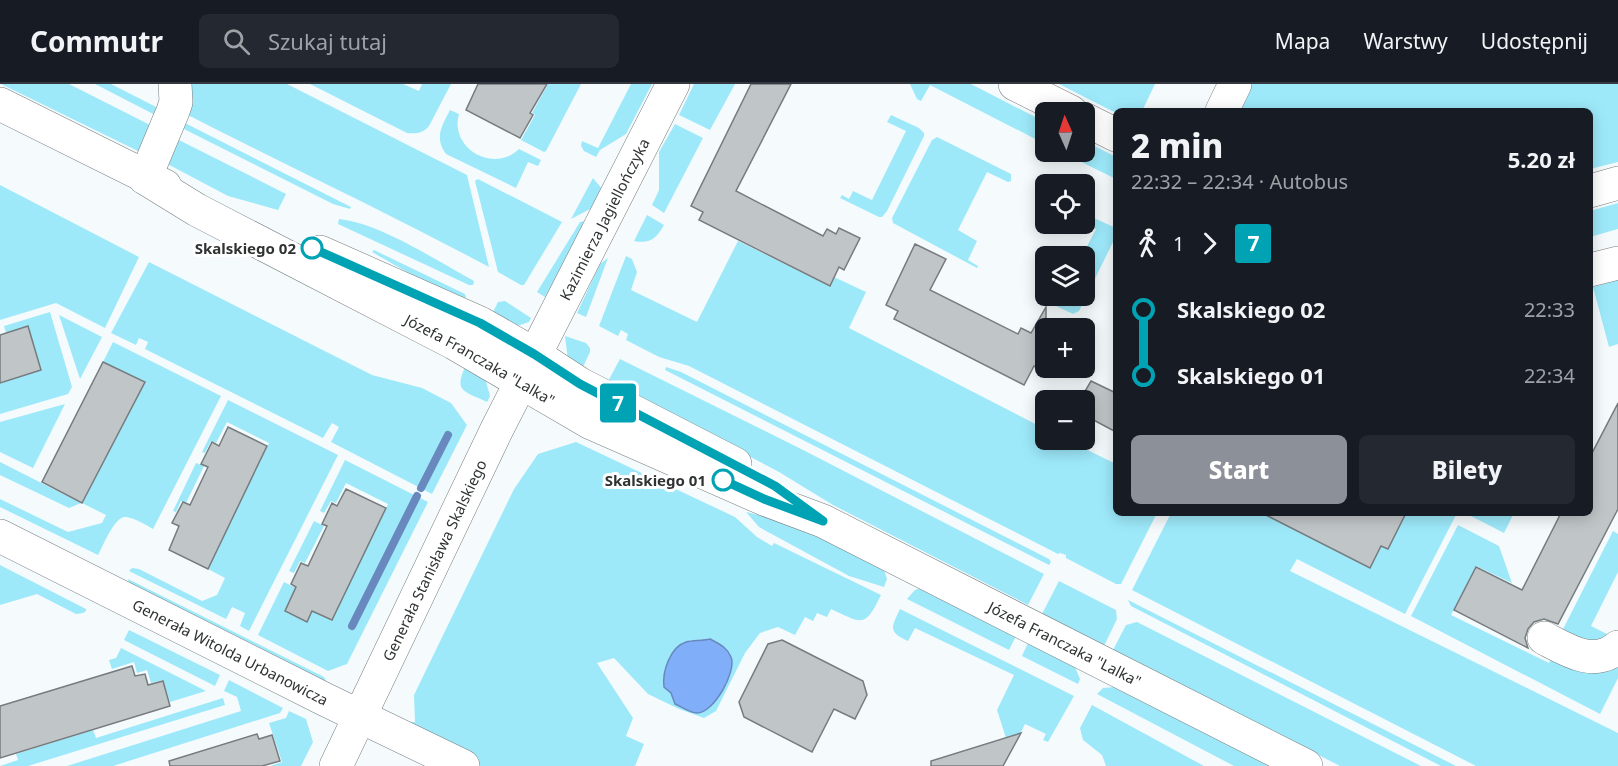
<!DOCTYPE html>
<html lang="pl">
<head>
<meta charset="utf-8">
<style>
  body { margin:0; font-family:"Noto Sans",sans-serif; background:#242831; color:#f1f3f6; height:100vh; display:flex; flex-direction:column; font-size:22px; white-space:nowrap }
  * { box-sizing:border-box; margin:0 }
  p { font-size:20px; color:#9ea1a6 }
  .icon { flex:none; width:33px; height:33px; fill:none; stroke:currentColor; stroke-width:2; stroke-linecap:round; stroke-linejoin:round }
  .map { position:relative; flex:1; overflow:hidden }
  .side { position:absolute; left:1113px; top:24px; width:480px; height:408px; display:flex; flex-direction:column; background:#171b24; border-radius:9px; box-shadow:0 3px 15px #0003 }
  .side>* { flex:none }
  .badge { padding:0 12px; border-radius:4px; font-size:21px; line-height:39px }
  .needle { width:39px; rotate:357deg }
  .buttons { position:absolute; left:1035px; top:18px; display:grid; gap:12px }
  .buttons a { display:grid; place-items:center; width:60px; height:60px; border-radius:9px; background:#171b24; box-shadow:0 3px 15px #0003; font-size:30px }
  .map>.badge { position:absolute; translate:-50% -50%; box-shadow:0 0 0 3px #fff }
  .legs { display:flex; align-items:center; gap:9px; height:66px; padding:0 18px; font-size:20px }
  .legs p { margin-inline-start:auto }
  .overview { display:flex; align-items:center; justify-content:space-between; height:102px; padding:0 18px }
  h1 { font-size:33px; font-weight:800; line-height:45px }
  .cta { display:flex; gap:12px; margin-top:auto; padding:12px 18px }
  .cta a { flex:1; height:69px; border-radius:9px; background:#8c9099; color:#fff; font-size:24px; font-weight:800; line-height:69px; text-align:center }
  .cta a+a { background:#242831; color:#f1f3f6 }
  ul { padding:0 18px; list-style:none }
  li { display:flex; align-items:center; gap:21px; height:66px; font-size:22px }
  li i { display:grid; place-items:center; width:9px; height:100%; margin:0 8px; background:currentColor }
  li i::after { content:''; width:15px; height:15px; margin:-8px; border:4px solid; border-radius:50%; background:#171b24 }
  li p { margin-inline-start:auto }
  li:first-child i { background:linear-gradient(#0000 50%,currentColor 0) }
  li:last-child i { background:linear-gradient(currentColor 50%,#0000 0) }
  header { display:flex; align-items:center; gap:36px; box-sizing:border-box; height:84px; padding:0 30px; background:#171b24; border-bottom:2px solid #363941 }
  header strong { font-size:28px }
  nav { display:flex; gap:33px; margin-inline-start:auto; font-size:21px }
  .search { width:420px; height:54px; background:#242831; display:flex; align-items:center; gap:15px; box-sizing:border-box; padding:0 21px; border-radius:9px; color:#9ea1a6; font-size:22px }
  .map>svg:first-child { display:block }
</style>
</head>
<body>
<header>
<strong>Commutr</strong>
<div class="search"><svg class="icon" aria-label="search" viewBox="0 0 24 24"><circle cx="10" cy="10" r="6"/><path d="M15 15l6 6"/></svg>Szukaj tutaj</div>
<nav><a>Mapa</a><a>Warstwy</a><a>Udostępnij</a></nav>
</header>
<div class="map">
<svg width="1618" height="682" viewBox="0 0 1618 682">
  <rect width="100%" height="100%" fill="#f5fbfd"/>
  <g fill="#9de9fa">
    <path d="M 1,0 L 69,0 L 158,45 L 144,70 Z"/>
    <path d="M 95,0 L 111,0 L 164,27 L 161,34 Z"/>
    <path d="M 184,0 L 287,0 L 467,91 L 489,183 C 388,129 284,80 182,28 Z"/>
    <path d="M 310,0 L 403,0 L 419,7 L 422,0 L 451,0 L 429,42 C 423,49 417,50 407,49 Z"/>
    <path d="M 548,0 L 581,0 L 546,67 L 544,68 L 521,56 L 535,31 L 532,29 Z"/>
    <path d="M 631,0 L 652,0 L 626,50 L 600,66 L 596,73 L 584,67 L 581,62 L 582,57 L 598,64 Z"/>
    <path d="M 694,0 L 735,0 L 710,46 L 679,31 Z"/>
    <path d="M 910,0 L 971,0 L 1045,38 L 1045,60 L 930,1 L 921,17 L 917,15 Z"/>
    <path d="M 1059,0 L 1155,0 L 1142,27 L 1116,27 L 1116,29 Z"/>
    <path d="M 1248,0 L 1618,0 L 1618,78 L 1590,85 L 1590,27 L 1235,27 Z"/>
    <path d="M 450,26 L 459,30 C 449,64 494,90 519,65 L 541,76 L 538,82 L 528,78 L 516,104 L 446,70 C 434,53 442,42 450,26 Z"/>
    <path d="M 891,31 L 919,44 L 924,49 L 924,52 L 887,127 L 882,133 L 879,133 L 840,114 L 842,111 L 849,115 L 853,107 L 872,116 L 906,47 L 887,38 Z"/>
    <path d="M 179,36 L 351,123 L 350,125 L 333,120 L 176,41 Z"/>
    <path d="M 675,40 L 703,54 L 664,129 L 652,121 L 659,106 L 659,68 Z"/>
    <path d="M 171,52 L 286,110 L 278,126 L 228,112 L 160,76 Z"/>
    <path d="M 937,53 L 1011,90 L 1011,97 L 1008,98 L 987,88 L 958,146 L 977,157 L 968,176 L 978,182 L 977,184 L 893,139 L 892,134 L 932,56 Z"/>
    <path d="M 1085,57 L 1116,73 L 1116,95 L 1061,68 L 1084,68 Z"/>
    <path d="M 593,94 L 602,105 L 596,122 L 571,135 Z"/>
    <path d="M 478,95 L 562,138 L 524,201 L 521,201 L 498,188 L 475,97 Z"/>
    <path d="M 0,101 L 139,173 L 105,244 L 56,219 L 0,236 Z"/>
    <path d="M 1618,119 L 1618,145 L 1590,153 L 1590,127 Z"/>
    <path d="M 1085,130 L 1116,144 L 1116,152 L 1079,227 L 1073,230 L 1039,214 L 1044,206 L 1045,207 L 1046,212 L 1055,212 L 1061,214 L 1062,212 L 1084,212 L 1084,172 L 1082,172 L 1096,145 L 1084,140 Z"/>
    <path d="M 647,131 L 664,141 C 656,155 650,160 634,157 Z"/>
    <path d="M 339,135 C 380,139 437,177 474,197 L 473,201 L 469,201 L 338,140 Z"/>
    <path d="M 587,137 L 545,213 L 537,208 L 580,138 Z"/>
    <path d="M 738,157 L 829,202 L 834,193 L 866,208 L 849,244 L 1045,345 L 1046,356 L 1067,356 L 1116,380 L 1116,429 L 1157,429 L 1121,500 L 1116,500 L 1066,474 L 1066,471 L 1060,469 L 1058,470 L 689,282 L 659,273 L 626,256 L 628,250 L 621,246 L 618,252 L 599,242 L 626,172 L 632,175 L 637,188 L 631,206 L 697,238 Z"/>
    <path d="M 374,166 L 465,210 L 466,213 L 463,220 L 372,168 Z"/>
    <path d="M 608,174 L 586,233 L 577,229 L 600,180 Z"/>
    <path d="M 149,178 L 372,291 L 422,304 L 451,319 L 467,341 L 432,410 L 331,358 L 339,343 L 332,339 L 323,354 L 145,265 L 148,258 L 139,254 L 136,261 L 111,249 Z"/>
    <path d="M 1618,196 L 1618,260 L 1609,263 L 1593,203 Z"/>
    <path d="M 505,217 L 531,234 L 529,238 L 517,242 L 490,234 L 498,218 Z"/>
    <path d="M 50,228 L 72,303 L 68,310 L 0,330 L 0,299 L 41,286 L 28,242 L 6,249 L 4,242 Z"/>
    <path d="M 59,231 L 102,253 L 80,295 Z"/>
    <path d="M 565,252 L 586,259 L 590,264 L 590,268 L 581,287 L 568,276 Z"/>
    <path d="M 113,258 L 221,312 L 153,445 C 146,441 135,434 126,433 C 115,431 103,462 98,471 L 0,423 L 0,415 L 68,448 L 102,439 L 106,431 L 82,419 L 145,299 L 103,278 Z"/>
    <path d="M 620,275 L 807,368 L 1044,490 L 1028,521 L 833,421 L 779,388 L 722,358 L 606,301 Z"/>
    <path d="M 466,281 L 485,294 L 490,312 L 487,318 C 464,307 453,308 466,281 Z"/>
    <path d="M 666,283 L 681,288 L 1049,475 L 1051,478 L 1049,481 L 665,286 Z"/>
    <path d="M 228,316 L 338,371 L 249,547 L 240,542 L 245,529 L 232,523 L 226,535 L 129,487 L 132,484 L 139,485 L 202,517 L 217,511 L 225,494 L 208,485 L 269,359 L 227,338 L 216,359 L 211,357 L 205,369 L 202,368 Z"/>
    <path d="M 65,320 L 33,384 L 0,368 L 0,338 Z"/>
    <path d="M 576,358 L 735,433 L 757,453 L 772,462 L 774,459 L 881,511 C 865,544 863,540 831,525 L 827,533 L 817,529 L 813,537 L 805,533 L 795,551 L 778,543 L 760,549 L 745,569 L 716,627 L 704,634 L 679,625 L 648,610 L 614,574 L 597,579 L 633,634 L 626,652 L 644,660 L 635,682 L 475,682 L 406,638 L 415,638 L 414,611 L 514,405 L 538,370 Z"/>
    <path d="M 345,376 L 428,418 L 347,580 L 328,587 L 258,551 L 284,498 L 296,504 L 285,527 L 306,538 L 312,527 L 332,536 L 388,420 L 346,399 L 336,419 L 331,417 L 324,429 L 320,427 Z"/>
    <path d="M 0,378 L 81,419 L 69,424 L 0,391 Z"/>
    <path d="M 196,379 L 204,382 L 186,419 L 181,417 L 176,428 L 173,427 Z"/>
    <path d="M 746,428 L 780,436 L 803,444 L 884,486 L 887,495 L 884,503 L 849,492 L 759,443 Z"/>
    <path d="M 1171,429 L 1290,429 L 1284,440 L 1370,484 L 1381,462 L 1388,465 L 1406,429 L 1457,429 L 1405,530 L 1297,475 L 1290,487 L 1618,649 L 1618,682 L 1476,682 L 1132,506 Z"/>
    <path d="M 1465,429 L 1514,429 L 1504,449 Z"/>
    <path d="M 314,437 L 324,442 L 305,479 L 300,477 L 294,489 L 289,487 Z"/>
    <path d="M 1458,441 L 1499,462 L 1512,499 L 1476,482 L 1451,531 L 1549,579 L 1554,569 L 1618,584 L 1618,594 L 1600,630 L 1411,532 Z"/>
    <path d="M 1613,447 L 1618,450 L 1618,488 L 1591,542 L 1613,553 L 1606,561 L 1559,553 Z"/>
    <path d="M 0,481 L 86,525 L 86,527 L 83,529 L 76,530 L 37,510 L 0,521 Z"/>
    <path d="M 128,495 L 324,593 L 326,597 L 323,601 L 129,499 Z"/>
    <path d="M 1059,497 L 1116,526 L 1117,535 L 1104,562 L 1042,530 Z"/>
    <path d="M 920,504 L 1016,552 L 1009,566 L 907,515 L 915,506 Z"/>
    <path d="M 1128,516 L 1456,682 L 1441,682 L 1131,522 Z"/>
    <path d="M 900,525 L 1074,612 L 1048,658 L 1043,656 L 1046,650 L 1025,640 L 1020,650 L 1006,654 L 997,626 L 1014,591 L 915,544 L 908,557 C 888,548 891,544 900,525 Z"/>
    <path d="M 1137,538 L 1421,682 L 1340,682 L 1113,566 L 1126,541 Z"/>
    <path d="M 129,546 L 220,591 L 215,602 L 124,556 Z"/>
    <path d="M 1028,559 L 1075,583 L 1080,595 L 1078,600 L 1022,572 Z"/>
    <path d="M 121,564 L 206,607 L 170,618 L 163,596 L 151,599 L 147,586 L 137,589 L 134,578 L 112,585 L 109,576 L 116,574 Z"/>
    <path d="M 229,596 L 283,624 L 280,629 L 113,682 L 67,682 L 241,627 L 237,613 L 224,607 Z"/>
    <path d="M 1114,603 L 1274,682 L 1234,682 L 1097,610 L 1103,604 Z"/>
    <path d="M 223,614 L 225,621 L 28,682 L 0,682 L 18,676 L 16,670 L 93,646 L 96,654 Z"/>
    <path d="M 1092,621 L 1204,682 L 1106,682 L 1102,671 L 1083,656 L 1080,644 Z"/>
    <path d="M 289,627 L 306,635 L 313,658 L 301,682 L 270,682 L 282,678 L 269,639 L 286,634 Z"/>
  </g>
  <path fill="#81aef9" stroke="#6989be" stroke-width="1.5" d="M 710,555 C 719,560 727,563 731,573 C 737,587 714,629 697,629 C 690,629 682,623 675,620 L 671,609 L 664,603 C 662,588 670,563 686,558 C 693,556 702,557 710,555 Z"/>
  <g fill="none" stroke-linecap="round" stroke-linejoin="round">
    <g stroke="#6989be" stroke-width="8">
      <path d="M 421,404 L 448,351"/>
      <path d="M 352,542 L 417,412"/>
    </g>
  </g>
  <g fill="#c0c5c8" stroke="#767b7e" stroke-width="1.5">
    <path d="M 478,0 L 547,0 L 530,29 L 533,31 L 520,54 L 466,26 Z"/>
    <path d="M 751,0 L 791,0 L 736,107 L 823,152 L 827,145 L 836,150 L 839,144 L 860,154 L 844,186 L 839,183 L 830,202 L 699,136 L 703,128 L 691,122 Z"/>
    <path d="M 915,160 L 946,175 L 930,206 L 1018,250 L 1021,244 L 1031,249 L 1046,223 L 1046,272 L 1039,285 L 1034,282 L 1024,301 L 894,235 L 898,227 L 886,221 Z"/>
    <path d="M 28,242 L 41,286 L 0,299 L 0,251 Z"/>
    <path d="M 103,278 L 145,298 L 82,419 L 42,398 Z"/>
    <path d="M 1091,297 L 1116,309 L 1116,348 L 1084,331 L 1084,309 Z"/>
    <path d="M 1618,319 L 1618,425 L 1558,540 L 1544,535 L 1534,538 L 1528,545 L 1525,554 L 1528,564 L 1454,526 L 1476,483 L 1522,506 L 1561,429 L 1590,429 L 1590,373 Z"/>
    <path d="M 228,343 L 267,362 L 208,485 L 169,466 L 179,442 L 172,439 L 183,418 L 190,421 L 208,383 L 201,380 L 212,358 L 219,362 Z"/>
    <path d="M 346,405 L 386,424 L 332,536 L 312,527 L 307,538 L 285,527 L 296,503 L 291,500 L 301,479 L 308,482 L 327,442 L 322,440 L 332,419 L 337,422 Z"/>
    <path d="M 1262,429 L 1406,429 L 1388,465 L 1381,462 L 1370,484 Z"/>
    <path d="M 782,556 L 863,597 L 867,611 L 855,635 L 834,625 L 812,668 L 744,633 L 739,618 L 768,560 Z"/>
    <path d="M 132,582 L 135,592 L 145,590 L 148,601 L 163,597 L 170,622 L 0,674 L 0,622 Z"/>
    <path d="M 1021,649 L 1003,682 L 931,682 L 931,677 Z"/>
    <path d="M 257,650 L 259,655 L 272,651 L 280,677 L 262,682 L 170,682 L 169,677 Z"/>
  </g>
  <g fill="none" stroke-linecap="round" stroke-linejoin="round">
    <g stroke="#787d7e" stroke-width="34">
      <g id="minor">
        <path d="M 1015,0 L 1071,28"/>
        <path d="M 0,20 L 165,102"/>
        <path d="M 1222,27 L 1235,0"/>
        <path d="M 1084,35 L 1116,51"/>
        <path id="s1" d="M 145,94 L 197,126 L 454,259 L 591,339 L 764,415 L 823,437 L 1306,682"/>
        <path d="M 145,94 L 173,27 L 176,18 L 175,0"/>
        <path d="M 1590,107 L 1618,99"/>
        <path d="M 320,168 L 480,239 L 534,270 L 580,300 L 735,380"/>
        <path d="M 1590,186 L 1618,179"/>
        <path id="s2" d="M 0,452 L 324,615 L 463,682"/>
        <path d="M 1544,554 C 1567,566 1594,584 1618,563"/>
        <path id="s3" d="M 336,682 L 496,347 L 673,0"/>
      </g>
    </g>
    <use href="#minor" stroke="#fff" stroke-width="33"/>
  </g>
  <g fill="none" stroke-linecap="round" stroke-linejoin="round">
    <g stroke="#fff" stroke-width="14">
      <path id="line-1" d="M 312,164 L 480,239 L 534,270 L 580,300 L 775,402 L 823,437 L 764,415 L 723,396"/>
    </g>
    <use href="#line-1" stroke="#00a3b4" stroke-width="9"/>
  </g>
  <g fill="#fff" stroke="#00a3b4" stroke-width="3">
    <circle cx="312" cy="164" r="10"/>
    <circle cx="723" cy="396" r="10"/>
  </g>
  <g text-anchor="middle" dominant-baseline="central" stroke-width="6" stroke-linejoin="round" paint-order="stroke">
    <g font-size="15" fill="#303333" stroke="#fff">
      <text stroke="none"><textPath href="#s3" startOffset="609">Kazimierza Jagiellończyka</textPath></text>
      <text stroke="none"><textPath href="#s1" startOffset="381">Józefa Franczaka "Lalka"</textPath></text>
      <text stroke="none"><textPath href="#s3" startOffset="228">Generała Stanisława Skalskiego</textPath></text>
      <text stroke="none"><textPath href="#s1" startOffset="1032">Józefa Franczaka "Lalka"</textPath></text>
      <text stroke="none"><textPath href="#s2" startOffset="258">Generała Witolda Urbanowicza</textPath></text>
    </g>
    <g font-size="15" font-weight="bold" fill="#303333" stroke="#fff" text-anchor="end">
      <text x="296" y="164">Skalskiego 02</text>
      <text x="706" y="396">Skalskiego 01</text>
    </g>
  </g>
</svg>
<div class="buttons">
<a><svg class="needle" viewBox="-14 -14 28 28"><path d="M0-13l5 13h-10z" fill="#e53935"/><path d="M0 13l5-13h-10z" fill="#9ea1a6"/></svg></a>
<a><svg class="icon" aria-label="locate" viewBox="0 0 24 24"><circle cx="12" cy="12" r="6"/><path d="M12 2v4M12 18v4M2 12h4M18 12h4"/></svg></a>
<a><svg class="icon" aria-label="layers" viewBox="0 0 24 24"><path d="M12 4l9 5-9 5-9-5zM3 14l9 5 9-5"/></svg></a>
<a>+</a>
<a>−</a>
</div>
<b class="badge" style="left:618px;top:319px;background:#00a3b4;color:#fff">7</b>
<section class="side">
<div class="overview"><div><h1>2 min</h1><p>22:32 – 22:34 · Autobus</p></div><b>5.20 zł</b></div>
<div class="legs"><svg class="icon" aria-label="walk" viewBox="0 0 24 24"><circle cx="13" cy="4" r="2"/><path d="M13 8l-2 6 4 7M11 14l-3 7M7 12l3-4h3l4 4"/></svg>1<svg class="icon" aria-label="forward" viewBox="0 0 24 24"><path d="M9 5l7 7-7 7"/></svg><b class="badge" style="background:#00a3b4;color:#fff">7</b></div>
<ul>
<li><i style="color:#00a3b4"></i><b>Skalskiego 02</b><p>22:33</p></li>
<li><i style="color:#00a3b4"></i><b>Skalskiego 01</b><p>22:34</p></li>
</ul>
<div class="cta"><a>Start</a><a>Bilety</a></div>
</section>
</div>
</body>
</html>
